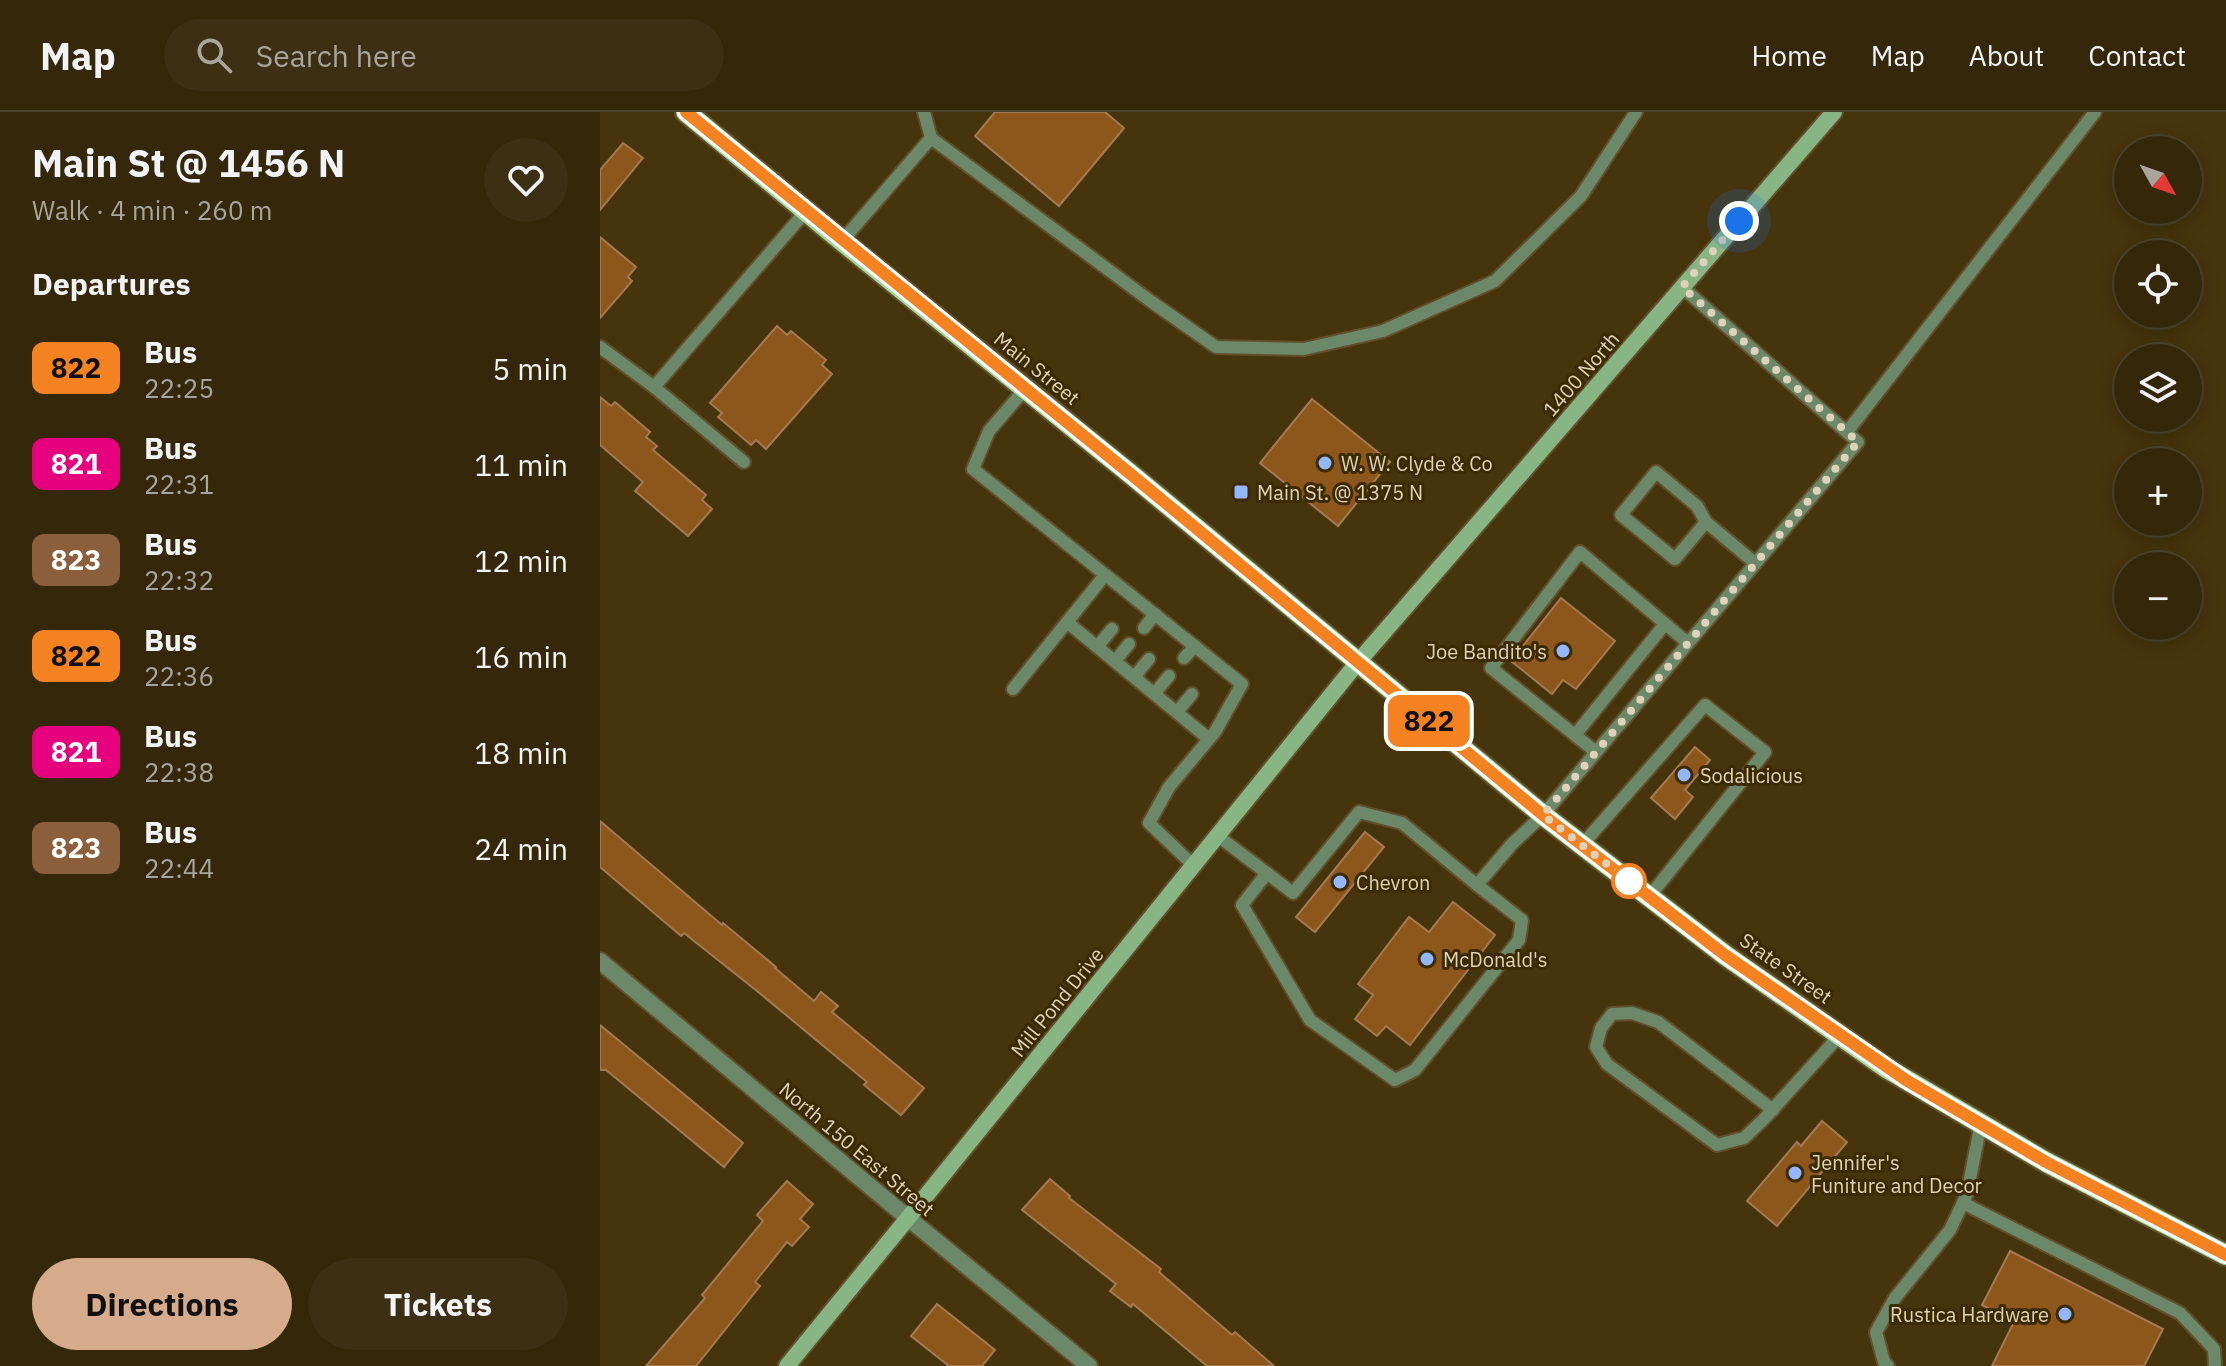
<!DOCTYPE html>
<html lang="en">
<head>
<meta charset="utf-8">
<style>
  body { margin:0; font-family:"IBM Plex Sans",sans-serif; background:#3c2f13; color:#f1f3f6; height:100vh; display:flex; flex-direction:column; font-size:30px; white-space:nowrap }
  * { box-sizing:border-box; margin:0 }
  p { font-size:26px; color:#a9a59c }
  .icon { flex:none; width:44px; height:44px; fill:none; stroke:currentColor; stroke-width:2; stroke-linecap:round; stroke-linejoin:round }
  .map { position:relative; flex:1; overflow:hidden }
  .side { display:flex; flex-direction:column; background:#34270a; width:600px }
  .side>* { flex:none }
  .badge { padding:0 16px; border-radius:12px; font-size:28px; line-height:52px }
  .needle { width:52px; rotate:130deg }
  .fabs { position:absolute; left:1514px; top:24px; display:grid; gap:16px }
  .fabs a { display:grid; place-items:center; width:88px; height:88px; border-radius:50%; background:#34270a; box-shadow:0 4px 20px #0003,0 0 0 2px #4e442b; font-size:40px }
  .you { position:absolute; width:40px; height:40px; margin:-20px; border:6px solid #fff; border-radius:50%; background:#1a73e8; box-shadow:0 0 0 12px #1a73e833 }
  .map>.badge { position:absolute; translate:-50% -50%; box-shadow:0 0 0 4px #fff }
  h2 { padding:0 32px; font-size:30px; line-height:72px }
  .round { display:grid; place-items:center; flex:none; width:84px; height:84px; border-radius:42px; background:#3c2f13 }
  .summary { display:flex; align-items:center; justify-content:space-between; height:136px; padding:0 32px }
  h1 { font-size:38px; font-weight:700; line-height:60px }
  .cta { display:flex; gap:16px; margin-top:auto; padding:16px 32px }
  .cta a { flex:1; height:92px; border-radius:48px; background:#d6ab8b; color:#111; font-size:32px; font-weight:700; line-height:92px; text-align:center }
  .cta a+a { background:#3c2f13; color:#f1f3f6 }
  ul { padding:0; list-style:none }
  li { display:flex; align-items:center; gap:24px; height:96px; padding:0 32px }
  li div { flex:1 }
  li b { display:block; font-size:30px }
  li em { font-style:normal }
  li .badge { min-width:88px; font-weight:700; text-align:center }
  header { display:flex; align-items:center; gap:48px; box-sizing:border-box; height:112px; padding:0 40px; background:#34270a; border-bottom:2px solid #4e442b }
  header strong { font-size:38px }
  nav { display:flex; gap:44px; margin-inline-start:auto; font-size:28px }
  .search { width:560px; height:72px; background:#3c2f13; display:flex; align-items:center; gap:20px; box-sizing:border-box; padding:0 28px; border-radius:44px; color:#a9a59c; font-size:30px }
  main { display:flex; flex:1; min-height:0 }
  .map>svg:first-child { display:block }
</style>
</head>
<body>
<header>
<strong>Map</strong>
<div class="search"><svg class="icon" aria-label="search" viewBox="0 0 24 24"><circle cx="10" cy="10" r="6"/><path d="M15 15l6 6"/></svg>Search here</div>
<nav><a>Home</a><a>Map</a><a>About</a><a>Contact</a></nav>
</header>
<main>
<section class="side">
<div class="summary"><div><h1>Main St @ 1456 N</h1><p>Walk · 4 min · 260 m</p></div><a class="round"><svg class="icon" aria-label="heart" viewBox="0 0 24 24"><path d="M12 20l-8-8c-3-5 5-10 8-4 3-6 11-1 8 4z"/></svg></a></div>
<h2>Departures</h2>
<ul>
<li><span class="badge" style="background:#f58220;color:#111">822</span><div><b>Bus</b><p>22:25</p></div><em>5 min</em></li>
<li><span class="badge" style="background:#e6007e;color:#fff">821</span><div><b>Bus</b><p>22:31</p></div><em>11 min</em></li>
<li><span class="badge" style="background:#8b5e3c;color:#fff">823</span><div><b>Bus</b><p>22:32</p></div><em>12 min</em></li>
<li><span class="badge" style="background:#f58220;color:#111">822</span><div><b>Bus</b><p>22:36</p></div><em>16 min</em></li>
<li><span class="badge" style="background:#e6007e;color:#fff">821</span><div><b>Bus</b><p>22:38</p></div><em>18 min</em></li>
<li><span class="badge" style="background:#8b5e3c;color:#fff">823</span><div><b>Bus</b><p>22:44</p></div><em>24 min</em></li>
</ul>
<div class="cta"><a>Directions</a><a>Tickets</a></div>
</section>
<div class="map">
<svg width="1626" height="1254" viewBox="0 0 1626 1254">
  <rect width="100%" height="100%" fill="#46340d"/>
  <g fill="#8d561a" stroke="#a47a54" stroke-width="2">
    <path d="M 395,0 L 505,0 L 524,16 L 459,94 L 375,24 Z"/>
    <path d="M 23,31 L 43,46 L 0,98 L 0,58 Z"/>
    <path d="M 0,125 L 36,155 L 28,165 L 32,169 L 0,206 Z"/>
    <path d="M 177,214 L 187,223 L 191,219 L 226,248 L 222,253 L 232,262 L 166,337 L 156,328 L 151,333 L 118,305 L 122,301 L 110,291 Z"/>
    <path d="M 0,285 L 11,294 L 15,290 L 50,320 L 46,325 L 57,334 L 53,338 L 106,383 L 102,388 L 112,397 L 88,424 L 35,379 L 43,370 L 0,333 Z"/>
    <path d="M 712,287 L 790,350 L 738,414 L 660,351 Z"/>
    <path d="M 961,486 L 1015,529 L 976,577 L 963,568 L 952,582 L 911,549 Z"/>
    <path d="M 1095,635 L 1110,648 L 1085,678 L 1093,685 L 1075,707 L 1051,686 Z"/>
    <path d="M 0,709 L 122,813 L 123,811 L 176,855 L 175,856 L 214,889 L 221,880 L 238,894 L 232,900 L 324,976 L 301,1003 L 264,973 L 267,970 L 157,879 L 84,821 L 81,824 L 0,755 Z"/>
    <path d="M 765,720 L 784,735 L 715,820 L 696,805 Z"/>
    <path d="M 853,790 L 895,823 L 810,933 L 786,914 L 777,924 L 755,907 L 773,883 L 758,872 L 809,805 L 829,820 Z"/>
    <path d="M 0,913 L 143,1031 L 124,1055 L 6,958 L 0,958 Z"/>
    <path d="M 1222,1009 L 1247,1030 L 1177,1114 L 1147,1089 L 1197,1030 L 1201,1034 Z"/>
    <path d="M 450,1067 L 470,1084 L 469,1086 L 561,1157 L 559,1160 L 632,1223 L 635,1220 L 674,1254 L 607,1254 L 533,1192 L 531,1195 L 510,1179 L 516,1172 L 422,1098 Z"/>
    <path d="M 187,1069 L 213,1092 L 200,1107 L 209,1115 L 192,1134 L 187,1130 L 155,1170 L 160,1174 L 96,1254 L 46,1254 L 105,1186 L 102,1183 L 163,1109 L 157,1103 Z"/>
    <path d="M 1410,1139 L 1563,1217 L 1544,1254 L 1392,1254 L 1414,1210 L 1382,1193 Z"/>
    <path d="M 337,1192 L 395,1238 L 382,1254 L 349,1254 L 311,1224 Z"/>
  </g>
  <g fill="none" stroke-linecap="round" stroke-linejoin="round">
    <g stroke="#62502c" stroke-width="16">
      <g id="service">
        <path d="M 324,0 L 331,26"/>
        <path d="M 242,129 L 331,26 L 549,188 L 616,235 L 704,237 L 783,219 L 895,169 L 981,84 L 1036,0"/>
        <path d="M 0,235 L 54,275"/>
        <path d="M 425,277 L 389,319 L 373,357 L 642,572 L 615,620 L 569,675 L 549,711 L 594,754"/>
        <path d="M 1247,320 L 1495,0"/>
        <path d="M 144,350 L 54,275 L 206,99"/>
        <path d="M 1106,410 L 1075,447 L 1021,403 L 1056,360 L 1097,394 L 1106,410 L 1155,451"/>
        <path d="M 467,510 L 609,627"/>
        <path d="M 544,516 L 555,502"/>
        <path d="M 497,535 L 512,517"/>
        <path d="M 584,546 L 595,534"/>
        <path d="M 515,549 L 529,532"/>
        <path d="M 534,565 L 549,547"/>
        <path d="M 413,577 L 505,463"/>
        <path d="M 554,582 L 569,564"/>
        <path d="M 577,600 L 592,582"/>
        <path d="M 975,623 L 1065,512"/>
        <path d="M 996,640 L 891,556 L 980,440 L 1088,531"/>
        <path d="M 618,724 L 693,781 L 759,700 L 802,711 L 877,773 L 912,732 L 943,703 L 1258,330 L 1082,175"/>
        <path d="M 982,733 L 1105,593 L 1165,640 L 1049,785"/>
        <path d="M 667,761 L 642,793 L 710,908 L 795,968 L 815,958 L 919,828 L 922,808 L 877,773"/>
        <path d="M 1173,998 L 1058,910 L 1032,901 L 1012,902 L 1001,916 L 996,935 L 1007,952 L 1117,1033 L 1144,1026 L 1164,1007 L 1240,923"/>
        <path d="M 1363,1091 L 1580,1201 L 1614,1237 L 1615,1254"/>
        <path d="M 1288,1254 L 1284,1250 L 1276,1220 L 1295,1186 L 1350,1118 L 1367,1082 L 1381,1011"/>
      </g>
    </g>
    <g stroke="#62502c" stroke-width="20">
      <path id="minor" d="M 0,849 L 308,1106 L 489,1254"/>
    </g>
    <g stroke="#62502c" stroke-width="20">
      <path id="secondary" d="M 187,1254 L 308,1106 L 758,550 L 1234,0"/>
    </g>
    <g stroke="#62502c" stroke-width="24">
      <path id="primary" d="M 86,0 L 242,129 L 533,364 L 943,703 L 1125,843 L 1288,957 L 1446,1050 L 1626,1143"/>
    </g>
    <use href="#service" stroke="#6b8969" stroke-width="12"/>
    <use href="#minor" stroke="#6b8969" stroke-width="16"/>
    <use href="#secondary" stroke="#87b684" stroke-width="16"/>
    <use href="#primary" stroke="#9cd998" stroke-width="20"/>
  </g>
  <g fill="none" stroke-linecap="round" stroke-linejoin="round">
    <g stroke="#fff" stroke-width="18">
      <path id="line" d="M 86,0 L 533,364 L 943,703 L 1125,843 L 1306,968 L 1446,1050 L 1626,1143"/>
    </g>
    <use href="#line" stroke="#f58220" stroke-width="12"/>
    <path stroke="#dfd2b8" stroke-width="8" stroke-dasharray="0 14.4" d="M 1029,769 L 943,703 L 1258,330 L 1082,175 L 1139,109"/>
  </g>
  <g fill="#93b7fd" stroke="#3c2a02" stroke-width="3">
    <circle cx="725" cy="351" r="8"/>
    <rect x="633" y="372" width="16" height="16" rx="4"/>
    <circle cx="963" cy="539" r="8"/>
    <circle cx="1084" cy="663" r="8"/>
    <circle cx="740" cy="770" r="8"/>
    <circle cx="827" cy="847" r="8"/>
    <circle cx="1195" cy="1061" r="8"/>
    <circle cx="1465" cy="1202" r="8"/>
  </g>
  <circle fill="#fff" stroke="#f58220" stroke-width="4" cx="1029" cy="769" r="16"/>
  <g text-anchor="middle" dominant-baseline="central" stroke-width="6" stroke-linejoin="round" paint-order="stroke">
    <g font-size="20" fill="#dfd2b8" stroke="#3c2a02">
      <text transform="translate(437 256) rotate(39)">Main Street</text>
      <text transform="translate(981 262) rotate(-49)">1400 North</text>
      <text transform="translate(1186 856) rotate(35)">State Street</text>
      <text transform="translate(457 890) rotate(-51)">Mill Pond Drive</text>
      <text transform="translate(257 1037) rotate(40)">North 150 East Street</text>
    </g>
    <g font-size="20" fill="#dfd2b8" stroke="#3c2a02" text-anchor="start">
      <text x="741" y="351">W. W. Clyde &amp; Co</text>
      <text x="657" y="380">Main St. @ 1375 N</text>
      <text x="947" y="539" text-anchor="end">Joe Bandito's</text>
      <text x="1100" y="663">Sodalicious</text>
      <text x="756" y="770">Chevron</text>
      <text x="843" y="847">McDonald's</text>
      <text x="1211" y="1050">Jennifer's<tspan x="1211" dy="23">Funiture and Decor</tspan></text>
      <text x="1449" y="1202" text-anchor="end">Rustica Hardware</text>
    </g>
  </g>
</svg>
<div class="fabs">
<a><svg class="needle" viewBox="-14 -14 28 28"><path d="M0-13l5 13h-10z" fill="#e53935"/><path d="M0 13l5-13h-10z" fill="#a9a59c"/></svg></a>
<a><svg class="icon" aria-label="locate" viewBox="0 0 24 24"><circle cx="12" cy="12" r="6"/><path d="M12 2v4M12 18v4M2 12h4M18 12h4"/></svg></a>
<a><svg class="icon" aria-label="layers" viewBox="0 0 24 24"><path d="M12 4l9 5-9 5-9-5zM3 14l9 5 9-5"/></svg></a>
<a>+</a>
<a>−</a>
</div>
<div class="you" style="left:1139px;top:109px"></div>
<b class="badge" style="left:829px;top:609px;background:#f58220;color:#111">822</b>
</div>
</main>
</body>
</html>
